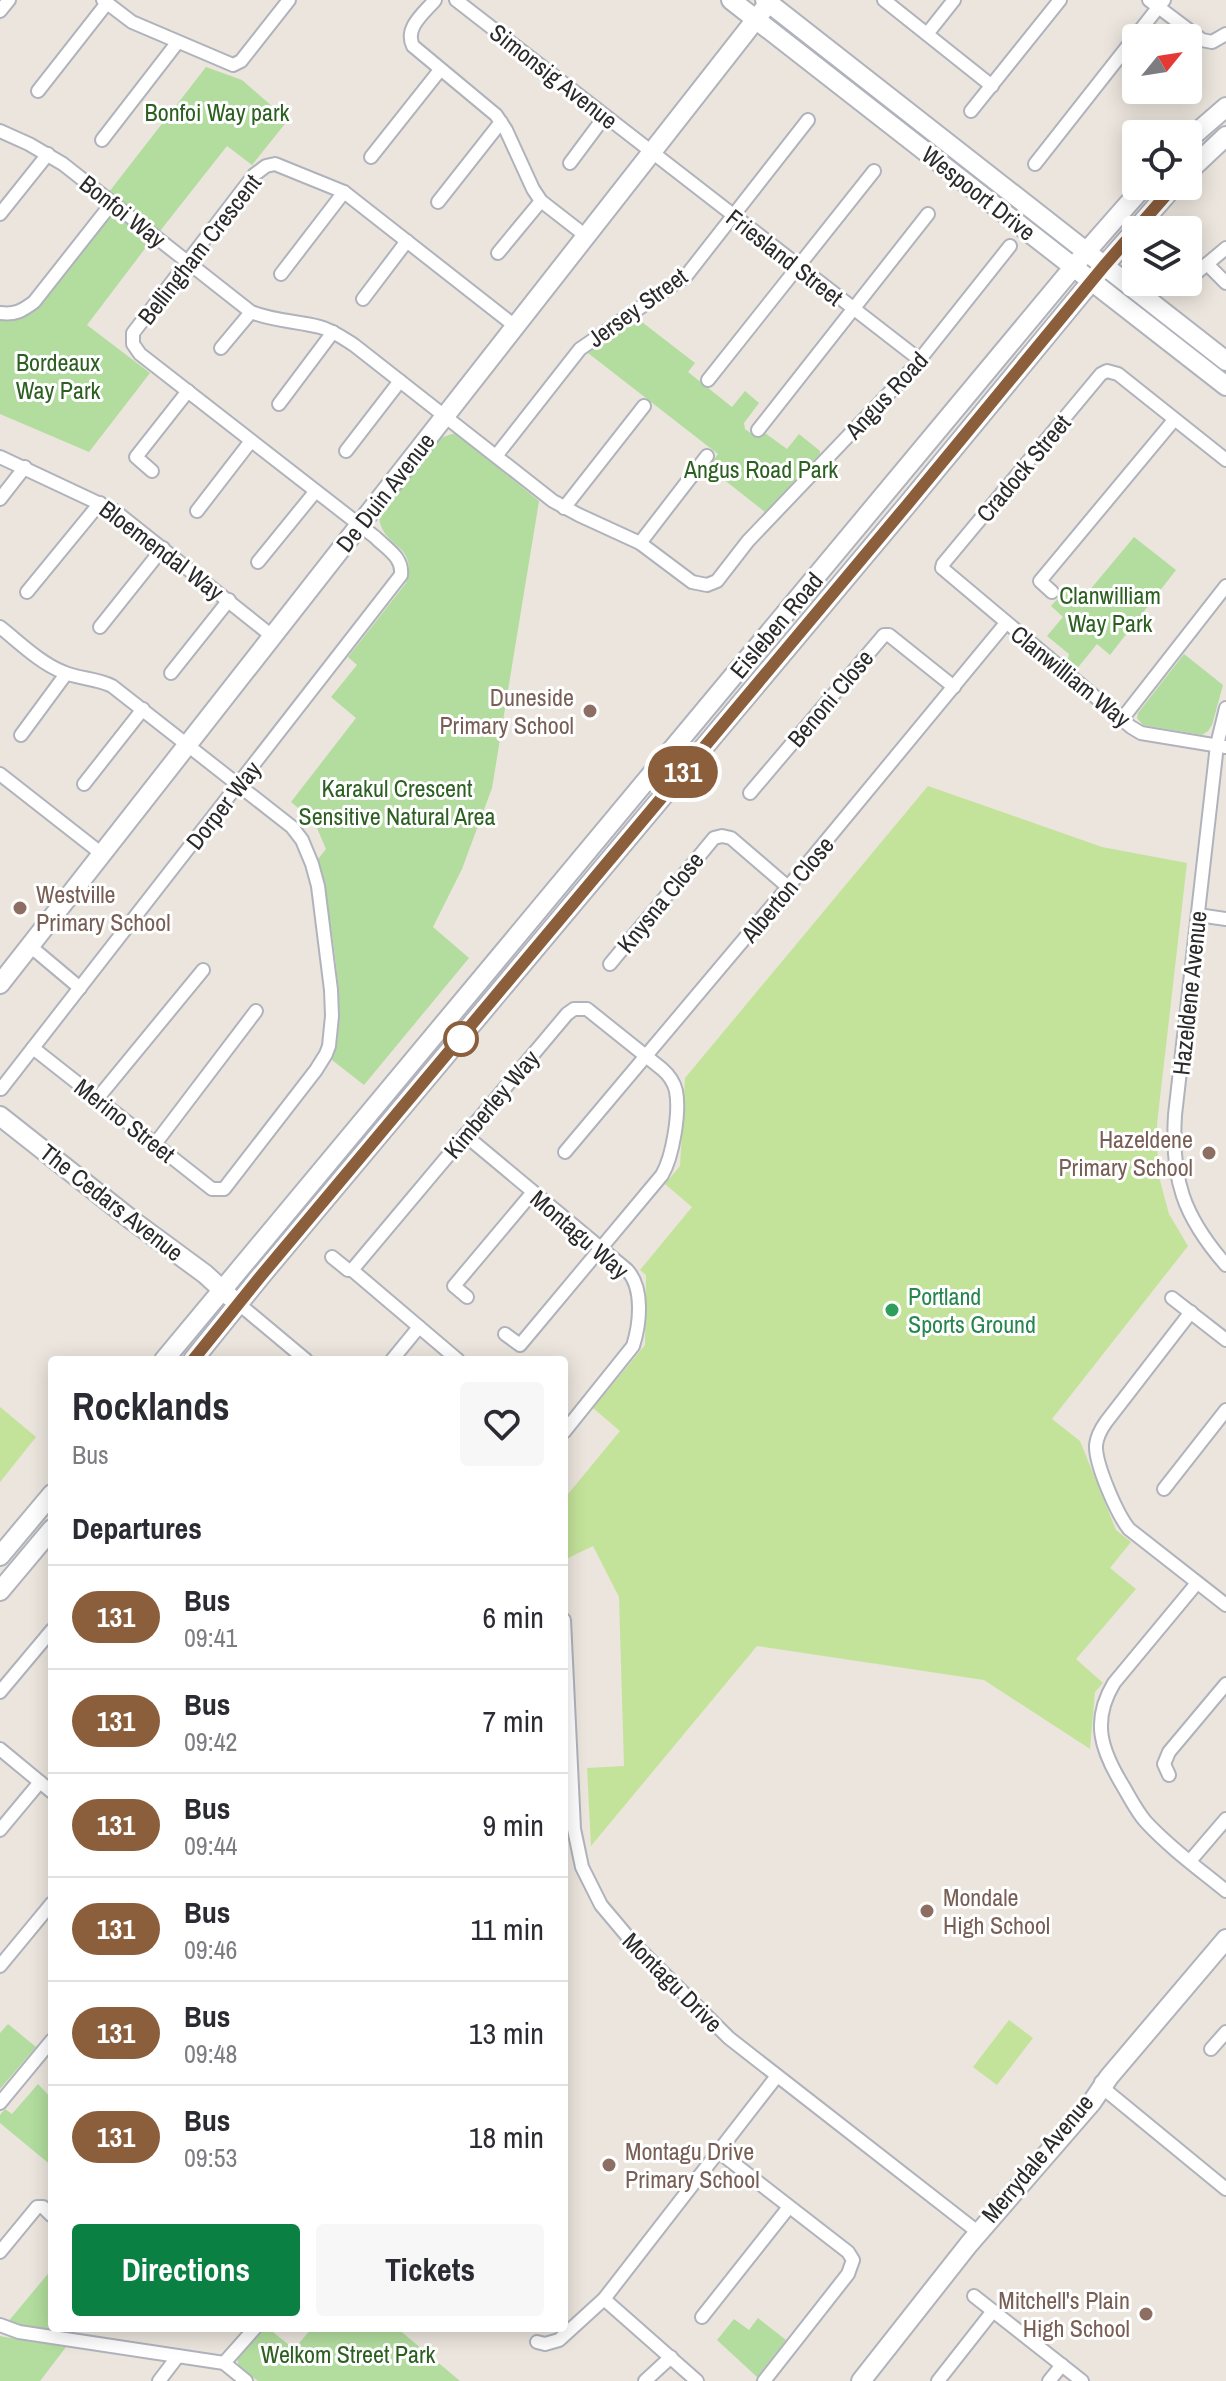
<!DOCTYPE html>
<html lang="en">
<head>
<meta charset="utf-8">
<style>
  body { margin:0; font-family:"Archivo Narrow",sans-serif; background:#f7f7f7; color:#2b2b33; height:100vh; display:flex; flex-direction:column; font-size:30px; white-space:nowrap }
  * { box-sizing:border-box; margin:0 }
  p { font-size:26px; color:#7c7c81 }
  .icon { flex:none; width:44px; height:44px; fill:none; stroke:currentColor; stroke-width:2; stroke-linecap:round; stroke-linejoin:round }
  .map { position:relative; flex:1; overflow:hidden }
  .sheet { position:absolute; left:48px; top:1356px; width:520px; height:976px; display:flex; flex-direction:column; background:#fff; border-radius:8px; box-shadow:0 4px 20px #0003 }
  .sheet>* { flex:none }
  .badge { padding:0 16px; border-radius:26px; font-size:28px; line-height:52px }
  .needle { width:52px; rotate:60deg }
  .tools { position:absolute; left:1122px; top:24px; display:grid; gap:16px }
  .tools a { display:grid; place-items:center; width:80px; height:80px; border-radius:8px; background:#fff; box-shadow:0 4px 20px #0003; font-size:40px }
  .map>.badge { position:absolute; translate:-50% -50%; box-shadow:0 0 0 4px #fff }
  h2 { padding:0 24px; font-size:30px; line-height:72px }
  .round { display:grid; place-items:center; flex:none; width:84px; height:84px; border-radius:8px; background:#f7f7f7 }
  .headline { display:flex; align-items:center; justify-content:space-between; height:136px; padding:0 24px }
  h1 { font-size:38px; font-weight:800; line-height:60px }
  .cta { display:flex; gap:16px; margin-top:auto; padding:16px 24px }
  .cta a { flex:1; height:92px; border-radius:8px; background:#0b8043; color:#fff; font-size:32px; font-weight:800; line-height:92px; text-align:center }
  .cta a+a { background:#f7f7f7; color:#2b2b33 }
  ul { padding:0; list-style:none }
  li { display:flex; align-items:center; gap:24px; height:104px; padding:0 24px; border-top:2px solid #e1e1e2 }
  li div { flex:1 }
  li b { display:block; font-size:30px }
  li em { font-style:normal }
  li .badge { min-width:88px; font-weight:700; text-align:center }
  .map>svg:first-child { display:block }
</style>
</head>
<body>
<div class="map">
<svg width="1226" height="2381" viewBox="0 0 1226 2381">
  <rect width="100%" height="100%" fill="#ebe5dd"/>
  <g fill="#b2dd9e">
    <path d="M 206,67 L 242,80 L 288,120 L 252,165 L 227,146 L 160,231 L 109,192 Z"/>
    <path d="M 114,216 L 120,218 L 150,242 L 87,325 L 150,373 L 89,452 L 0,414 L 0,320 L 20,319 L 38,308 L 107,220 Z"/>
    <path d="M 638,319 L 695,363 L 688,372 L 732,407 L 745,391 L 759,403 L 744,423 L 745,429 L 756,437 L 761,437 L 765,433 L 787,449 L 799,434 L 820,451 L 820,454 L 765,512 L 708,467 L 718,454 L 588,353 Z"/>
    <path d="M 455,433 L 539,501 L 492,788 L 462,869 L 433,927 L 469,958 L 364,1085 L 332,1060 C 348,1004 331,937 324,879 L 318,859 L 326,849 L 314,821 L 291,802 L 356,718 L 331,697 L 357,665 L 348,657 L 406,583 C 419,542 381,549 379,516 L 440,438 Z"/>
    <path d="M 1134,537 L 1176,570 L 1110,655 L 1097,644 L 1075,671 L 1067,663 L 1069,654 L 1047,636 L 1063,617 L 1051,606 L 1069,586 L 1084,597 Z"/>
    <path d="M 1184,654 L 1223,685 L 1212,725 L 1208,731 L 1202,735 L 1143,725 L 1137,718 L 1138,713 Z"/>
    <path d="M 8,2024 L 36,2047 L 0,2089 L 0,2033 Z"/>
    <path d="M 38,2084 L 52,2099 L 52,2166 L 0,2123 L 0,2115 L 5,2109 L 12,2114 Z"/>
    <path d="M 52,2269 L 52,2328 L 79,2328 L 74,2334 L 7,2323 Z"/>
    <path d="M 758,2318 L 786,2340 L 757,2377 L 717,2340 L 734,2319 L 749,2330 Z"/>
    <path d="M 261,2328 L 268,2328 L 294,2349 L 312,2328 L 397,2328 L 460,2381 L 258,2381 L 239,2367 L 237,2358 Z"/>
    <path d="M 0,2336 L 5,2337 L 66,2347 L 40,2381 L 0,2381 Z"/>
  </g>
  <g fill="#c3e39a">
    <path d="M 928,786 L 1102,847 L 1187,863 L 1157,1124 L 1158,1173 L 1169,1214 L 1188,1246 L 1052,1419 L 1080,1441 L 1116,1530 L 1131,1542 L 1110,1568 L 1136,1589 L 1076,1659 L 1103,1683 L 1095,1692 L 1090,1749 L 984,1680 L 757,1646 L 591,1846 L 587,1768 L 624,1766 L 619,1597 L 593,1546 L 564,1560 L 564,1499 L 620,1431 L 593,1408 L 645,1345 L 646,1275 L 640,1270 L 692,1207 L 665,1184 L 680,1166 L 685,1078 Z"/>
    <path d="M 0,1407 L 36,1437 L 0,1482 Z"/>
    <path d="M 1009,2020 L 1033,2038 L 997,2085 L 973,2067 Z"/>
  </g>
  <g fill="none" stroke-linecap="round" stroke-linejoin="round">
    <g stroke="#b0b3bc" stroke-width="16">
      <g id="street">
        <path d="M 103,0 L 132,22 L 233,65 L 241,61 L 289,0"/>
        <path d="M 435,0 C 424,13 404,28 413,46 L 496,115 L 506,130 L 533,189 L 541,201 L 586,236"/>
        <path d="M 456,0 L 920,360"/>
        <path d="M 884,0 L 992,86"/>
        <path d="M 1149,0 L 1202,40 L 1212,42 L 1226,34"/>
        <path d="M 0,11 L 9,0"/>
        <path d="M 927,34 L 954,0"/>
        <path d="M 38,91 L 107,3"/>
        <path d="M 971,111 L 1060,0"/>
        <path d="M 0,131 L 29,144 L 63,164 L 251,312 C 273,321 297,321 320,327 C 332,330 343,338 354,345 L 553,501 L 579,515 L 640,543 L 692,582 L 707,585 L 717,581 L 748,541 L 913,368 L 1010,246"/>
        <path d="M 102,140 L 177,43"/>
        <path d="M 371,157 L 440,70"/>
        <path d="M 570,163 L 605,116"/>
        <path d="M 1035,164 L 1164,0"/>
        <path d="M 438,202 L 501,122"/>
        <path d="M 0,214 L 48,154"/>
        <path d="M 498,253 L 541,201"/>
        <path d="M 1207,264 L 1226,283"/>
        <path d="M 281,274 L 344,192"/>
        <path d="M 1188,280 L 1226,248"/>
        <path d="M 363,299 L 407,241"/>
        <path d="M 0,313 C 15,315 22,311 34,302 L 112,203"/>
        <path d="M 221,348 L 251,312"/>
        <path d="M 708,380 L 874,171"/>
        <path d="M 279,404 L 333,332"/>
        <path d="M 758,430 L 928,214"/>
        <path d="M 346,451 L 400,381"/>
        <path d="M 496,456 L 580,349 L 686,276 L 808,120"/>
        <path d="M 0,457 L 115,511 L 272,636"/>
        <path d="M 1226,460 L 1118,374 L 1107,371 L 1101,374 L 943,564 L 942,568 L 1131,727 L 1141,733 L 1226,747"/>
        <path d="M 152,471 L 136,457 L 188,391"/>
        <path d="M 0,499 L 25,467"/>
        <path d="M 564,508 L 644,406"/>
        <path d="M 197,511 L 251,441"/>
        <path d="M 640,543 L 707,456"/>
        <path d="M 258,562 L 315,492"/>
        <path d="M 27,592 L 100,503"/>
        <path d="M 1052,592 L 1040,581 L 1174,420"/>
        <path d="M 0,627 C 19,642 40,663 63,672 C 79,679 96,678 112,686 L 292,827 L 302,840 L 312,864 L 318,886 L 331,990 L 332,1016 L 329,1046 L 326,1054 L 316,1070 L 224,1189 L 212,1189 L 33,1048"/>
        <path d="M 100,627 L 163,548"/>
        <path d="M 171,673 L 229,600"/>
        <path d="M 1226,708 L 1217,745 L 1175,1115 C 1171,1179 1183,1216 1226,1265"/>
        <path d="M 1122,719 L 1226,586"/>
        <path d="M 21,735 L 66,674"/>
        <path d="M 0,774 L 102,854"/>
        <path d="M 84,784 L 143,709"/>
        <path d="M 750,793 L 884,635 L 889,635 L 954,687"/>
        <path d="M 1198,915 L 1226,919"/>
        <path d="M 30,946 L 80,988"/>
        <path d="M 610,964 L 714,838 L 722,836 L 731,838 L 788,887"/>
        <path d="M 1,1089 L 401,575 C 403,557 387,549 375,537 L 140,354 L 133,344 L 133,333 L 254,175 L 266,166 L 275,164 L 344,192 L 515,326"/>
        <path d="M 97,1099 L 203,970"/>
        <path d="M 465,1135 L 627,1270 C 644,1288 640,1324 633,1346 L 564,1432"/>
        <path d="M 155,1144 L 256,1011"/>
        <path d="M 565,1152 L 788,887 L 1006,623"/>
        <path d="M 332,1257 L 348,1270 L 352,1270"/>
        <path d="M 467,1297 L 454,1286 L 533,1192"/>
        <path d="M 1172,1298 L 1226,1340"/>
        <path d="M 239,1304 L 306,1360"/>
        <path d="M 1191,1312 L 1106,1422 C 1101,1429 1097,1436 1096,1445 C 1095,1464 1117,1514 1129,1529 L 1226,1605"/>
        <path d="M 392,1360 L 419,1327"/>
        <path d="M 458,1360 L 352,1270 L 567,1014 L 574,1009 L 587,1009 L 662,1069 C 669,1075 674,1082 676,1091 C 680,1112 673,1156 662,1175 L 520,1345 L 505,1334"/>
        <path d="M 1164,1489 L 1226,1410"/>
        <path d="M 1197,1583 L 1114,1683 C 1091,1721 1101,1750 1123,1786 C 1130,1798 1137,1812 1146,1822 C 1170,1848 1199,1869 1226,1891"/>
        <path d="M 564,1620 L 574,1829 L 582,1867 L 601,1905 L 633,1943 L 729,2038 L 979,2233"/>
        <path d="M 0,1692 L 52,1630"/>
        <path d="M 0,1749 L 52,1792"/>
        <path d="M 1169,1775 L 1164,1764 L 1169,1752 L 1226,1684"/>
        <path d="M 0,1830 L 40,1782"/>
        <path d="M 1190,1861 L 1226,1819"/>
        <path d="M 0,1966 L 52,1903"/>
        <path d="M 1211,2049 L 1226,2032"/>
        <path d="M 1101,2082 L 1109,2093 L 1226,2189"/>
        <path d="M 0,2103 L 52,2040"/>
        <path d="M 719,2152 L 848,2252 L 853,2260 L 848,2274 L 764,2381"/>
        <path d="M 0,2252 L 37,2207 L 43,2207 L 51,2215"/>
        <path d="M 974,2296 L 1082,2381"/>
        <path d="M 604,2299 L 697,2381"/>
        <path d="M 702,2317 L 789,2207"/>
        <path d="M 0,2325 L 19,2332 L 224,2363 L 246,2381"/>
        <path d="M 537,2342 L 545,2344 L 559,2340 L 604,2299 L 777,2076"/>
        <path d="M 224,2363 L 255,2328"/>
        <path d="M 159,2381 L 178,2356"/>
        <path d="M 645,2381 L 671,2357"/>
        <path d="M 938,2381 L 993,2311"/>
        <path d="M 1049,2381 L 1062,2365"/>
      </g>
    </g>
    <g stroke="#b0b3bc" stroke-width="22">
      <g id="secondary">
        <path d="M 731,0 L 1226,386"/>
        <path d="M 765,0 L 1226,361"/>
        <path d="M 1188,140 L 1226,107"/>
        <path d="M 1188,172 L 1226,136"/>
        <path d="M 0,984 L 771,0"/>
        <path d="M 0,1116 L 133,1221 L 205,1274 L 230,1297"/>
        <path d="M 164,1360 L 1086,252 L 1144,186"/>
        <path d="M 193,1360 L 260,1277 L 907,505 L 1104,266 L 1174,186"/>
        <path d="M 0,1556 L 52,1494"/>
        <path d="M 0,1591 L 52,1529"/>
        <path d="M 861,2381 L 969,2244 L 1092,2102 L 1109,2077 L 1226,1939"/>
      </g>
    </g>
    <use href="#street" stroke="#fff" stroke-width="12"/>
    <use href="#secondary" stroke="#fff" stroke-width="18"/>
  </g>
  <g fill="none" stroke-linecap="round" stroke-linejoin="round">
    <g stroke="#fff" stroke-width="18">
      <path id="line" d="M 193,1360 L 260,1277 L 907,505 L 1104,266 L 1174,186"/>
    </g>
    <use href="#line" stroke="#8b5e3c" stroke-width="12"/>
  </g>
  <g fill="#8d6e63" stroke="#fff" stroke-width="3">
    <circle cx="590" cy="711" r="8"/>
    <circle cx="20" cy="908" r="8"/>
    <circle cx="1209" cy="1153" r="8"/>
    <circle cx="927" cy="1911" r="8"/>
    <circle cx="609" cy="2165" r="8"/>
    <circle cx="1146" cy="2314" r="8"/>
  </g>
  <circle fill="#fff" stroke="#8b5e3c" stroke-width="4" cx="461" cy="1039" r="16"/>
  <circle fill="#2e9e5b" stroke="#fff" stroke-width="3" cx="892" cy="1310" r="8"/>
  <g text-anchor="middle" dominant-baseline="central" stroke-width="6" stroke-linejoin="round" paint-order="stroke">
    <g font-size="24" fill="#2a2a2a" stroke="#fff">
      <text transform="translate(554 76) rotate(38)">Simonsig Avenue</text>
      <text transform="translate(979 193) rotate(38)">Wespoort Drive</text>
      <text transform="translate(123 211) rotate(38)">Bonfoi Way</text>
      <text transform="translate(199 249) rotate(-52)">Bellingham Crescent</text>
      <text transform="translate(785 257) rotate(38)">Friesland Street</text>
      <text transform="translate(637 307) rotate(-36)">Jersey Street</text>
      <text transform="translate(886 395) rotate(-47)">Angus Road</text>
      <text transform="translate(1023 468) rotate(-50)">Cradock Street</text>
      <text transform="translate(385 492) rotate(-52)">De Duin Avenue</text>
      <text transform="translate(162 550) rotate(37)">Bloemendal Way</text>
      <text transform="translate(776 625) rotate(-50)">Eisleben Road</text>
      <text transform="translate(1071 676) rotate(39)">Clanwilliam Way</text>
      <text transform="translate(830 698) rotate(-50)">Benoni Close</text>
      <text transform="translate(223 805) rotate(-52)">Dorper Way</text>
      <text transform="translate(787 889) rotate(-50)">Alberton Close</text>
      <text transform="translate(660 902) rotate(-51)">Knysna Close</text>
      <text transform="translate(1189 993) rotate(-84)">Hazeldene Avenue</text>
      <text transform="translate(491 1104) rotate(-50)">Kimberley Way</text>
      <text transform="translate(125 1120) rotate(38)">Merino Street</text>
      <text transform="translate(112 1202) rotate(38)">The Cedars Avenue</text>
      <text transform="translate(580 1234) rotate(41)">Montagu Way</text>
      <text transform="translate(673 1982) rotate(45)">Montagu Drive</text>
      <text transform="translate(1037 2158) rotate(-50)">Merrydale Avenue</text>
    </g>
    <g font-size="24" fill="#2c6020" stroke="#fff">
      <text x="217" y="112">Bonfoi Way park</text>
      <text x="58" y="362">Bordeaux<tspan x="58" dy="28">Way Park</tspan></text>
      <text x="761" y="469">Angus Road Park</text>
      <text x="1110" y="595">Clanwilliam<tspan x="1110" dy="28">Way Park</tspan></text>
      <text x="397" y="788">Karakul Crescent<tspan x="397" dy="28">Sensitive Natural Area</tspan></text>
      <text x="348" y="2354">Welkom Street Park</text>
    </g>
    <g font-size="24" fill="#785e54" stroke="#fff" text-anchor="end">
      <text x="574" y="697">Duneside<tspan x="574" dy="28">Primary School</tspan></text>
      <text x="36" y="894" text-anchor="start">Westville<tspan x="36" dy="28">Primary School</tspan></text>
      <text x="1193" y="1139">Hazeldene<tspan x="1193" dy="28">Primary School</tspan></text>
      <text x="943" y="1897" text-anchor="start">Mondale<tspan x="943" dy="28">High School</tspan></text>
      <text x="625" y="2151" text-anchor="start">Montagu Drive<tspan x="625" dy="28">Primary School</tspan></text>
      <text x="1130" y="2300">Mitchell's Plain<tspan x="1130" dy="28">High School</tspan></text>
    </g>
    <g font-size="24" fill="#27864d" stroke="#fff" text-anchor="start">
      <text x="908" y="1296">Portland<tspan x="908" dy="28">Sports Ground</tspan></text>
    </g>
  </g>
</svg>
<div class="tools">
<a><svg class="needle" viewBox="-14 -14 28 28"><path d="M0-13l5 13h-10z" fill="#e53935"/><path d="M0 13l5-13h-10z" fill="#7c7c81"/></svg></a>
<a><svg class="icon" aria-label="locate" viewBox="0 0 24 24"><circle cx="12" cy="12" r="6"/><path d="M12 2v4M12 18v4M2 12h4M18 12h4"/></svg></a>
<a><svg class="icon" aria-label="layers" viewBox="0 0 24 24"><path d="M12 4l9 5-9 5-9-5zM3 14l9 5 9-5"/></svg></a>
</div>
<b class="badge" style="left:683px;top:772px;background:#8b5e3c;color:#fff">131</b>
<section class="sheet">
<div class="headline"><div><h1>Rocklands</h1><p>Bus</p></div><a class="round"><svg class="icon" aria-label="heart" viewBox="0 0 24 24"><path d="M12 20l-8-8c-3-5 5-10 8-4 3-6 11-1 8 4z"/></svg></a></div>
<h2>Departures</h2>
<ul>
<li><span class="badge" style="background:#8b5e3c;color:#fff">131</span><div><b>Bus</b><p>09:41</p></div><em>6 min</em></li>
<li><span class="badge" style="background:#8b5e3c;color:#fff">131</span><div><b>Bus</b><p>09:42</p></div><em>7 min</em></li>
<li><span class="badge" style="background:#8b5e3c;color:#fff">131</span><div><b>Bus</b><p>09:44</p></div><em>9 min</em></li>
<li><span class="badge" style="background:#8b5e3c;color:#fff">131</span><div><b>Bus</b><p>09:46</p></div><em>11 min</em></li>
<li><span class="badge" style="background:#8b5e3c;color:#fff">131</span><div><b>Bus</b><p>09:48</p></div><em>13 min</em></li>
<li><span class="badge" style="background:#8b5e3c;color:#fff">131</span><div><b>Bus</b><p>09:53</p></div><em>18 min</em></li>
</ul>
<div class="cta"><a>Directions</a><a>Tickets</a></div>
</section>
</div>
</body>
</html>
